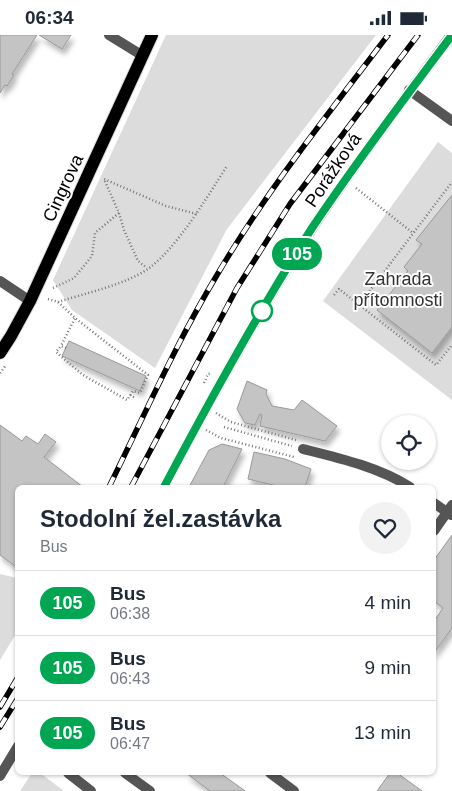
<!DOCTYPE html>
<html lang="en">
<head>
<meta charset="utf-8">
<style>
  body { margin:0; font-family:Helvetica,sans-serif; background:#f2f2f3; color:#1f2937; height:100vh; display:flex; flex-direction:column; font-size:19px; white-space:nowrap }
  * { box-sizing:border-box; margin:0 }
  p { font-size:16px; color:#747a83 }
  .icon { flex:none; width:28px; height:28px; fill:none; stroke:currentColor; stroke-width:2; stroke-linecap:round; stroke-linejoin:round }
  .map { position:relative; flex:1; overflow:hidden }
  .panel { position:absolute; left:15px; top:450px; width:421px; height:290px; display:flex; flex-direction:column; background:#fff; border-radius:8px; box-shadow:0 1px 4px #0004 }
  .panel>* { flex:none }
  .badge { padding:0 10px; border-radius:16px; font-size:18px; line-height:32px }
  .buttons { position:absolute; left:381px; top:380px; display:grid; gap:10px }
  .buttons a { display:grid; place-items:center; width:55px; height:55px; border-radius:50%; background:#fff; box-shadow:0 1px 4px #0004; font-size:25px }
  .map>.badge { position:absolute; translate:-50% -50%; box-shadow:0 0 0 2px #fff }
  .round { display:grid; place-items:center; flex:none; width:52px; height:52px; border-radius:26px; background:#f2f2f3 }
  .summary { display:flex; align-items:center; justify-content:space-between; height:85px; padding:0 25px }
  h1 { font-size:24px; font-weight:700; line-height:38px }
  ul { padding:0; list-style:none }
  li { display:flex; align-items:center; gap:15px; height:65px; padding:0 25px; border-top:1px solid #e0e1e3 }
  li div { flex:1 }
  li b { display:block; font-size:19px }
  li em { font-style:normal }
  li .badge { min-width:55px; font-weight:700; text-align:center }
  .status { display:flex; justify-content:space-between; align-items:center; height:35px; padding:0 25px; background:#fff; direction:ltr }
  .status svg { height:14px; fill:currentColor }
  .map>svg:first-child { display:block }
</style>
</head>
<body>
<div class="status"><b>06:34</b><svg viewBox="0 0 49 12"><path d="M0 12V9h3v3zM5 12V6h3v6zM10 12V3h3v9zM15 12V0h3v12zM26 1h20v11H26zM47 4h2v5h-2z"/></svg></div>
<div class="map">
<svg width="452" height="756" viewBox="0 0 452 756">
  <defs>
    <filter id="shadow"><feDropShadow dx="3" dy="5.5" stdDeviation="2.5" flood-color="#0004"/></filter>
  </defs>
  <rect width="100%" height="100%" fill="#fff"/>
  <g fill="#dcdcdc">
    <path d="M 166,0 L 376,0 L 227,194 L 155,333 L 72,275 L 53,245 Z"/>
    <path d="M 438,107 L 452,118 L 452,365 L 323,266 Z"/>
    <path d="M 0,539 L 17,543 L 17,597 L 0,625 Z"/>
    <path d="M 32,738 L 40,738 L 64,756 L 20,756 Z"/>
  </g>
  <g fill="#c4c4c4" stroke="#999" filter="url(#shadow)">
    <path d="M 0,0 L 37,0 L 12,39 L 14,40 L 7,51 L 5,50 L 0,58 Z"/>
    <path d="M 39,0 L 71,0 L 62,14 Z"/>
    <path d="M 452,160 L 452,292 L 432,318 L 377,275 L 408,236 L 404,232 L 422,209 L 416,205 Z"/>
    <path d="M 69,306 L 146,341 L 140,356 L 62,321 Z"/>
    <path d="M 247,346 L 267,355 L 266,359 L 272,371 L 294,375 L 302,365 L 337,391 L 325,406 L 260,391 L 262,380 L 260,379 L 255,390 L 245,388 L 237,374 Z"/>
    <path d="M 0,390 L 22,406 L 26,401 L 38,409 L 45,399 L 56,407 L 44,422 L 83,452 L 18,452 L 18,533 L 0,520 Z"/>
    <path d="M 222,409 L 242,414 L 223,452 L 189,452 L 209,415 Z"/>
    <path d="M 254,417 L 285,424 L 311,434 L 305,452 L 281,452 L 248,444 Z"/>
    <path d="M 452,500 L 452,593 L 434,618 L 434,586 L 443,573 L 434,566 L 434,525 Z"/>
    <path d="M 186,738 L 220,738 L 245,756 L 210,756 Z"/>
    <path d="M 390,738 L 397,738 L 422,756 L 377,756 Z"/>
  </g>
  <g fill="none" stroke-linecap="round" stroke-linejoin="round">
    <g stroke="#dbdbdb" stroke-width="14">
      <path id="primary" d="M 0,318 L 11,301 L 30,266 L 152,0"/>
    </g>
    <g stroke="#777" stroke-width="2.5" stroke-dasharray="1 2.5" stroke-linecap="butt">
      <path d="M 356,153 L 413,198"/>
      <path d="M 119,178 L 124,195 L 138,226 L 147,233"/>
      <path d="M 53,253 L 74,243 L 92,221 L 95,198 L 119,178 L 104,144 L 166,171 L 197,179"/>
      <path d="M 334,260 L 339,254 L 436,330 L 452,310"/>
      <path d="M 48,264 L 58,267 L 75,283 L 148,340 L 140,358 L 133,356 L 127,365 L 83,340 L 56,317 L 61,311"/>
      <path d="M 58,267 C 86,258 124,250 148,234 C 178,212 207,162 227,131"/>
      <path d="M 359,270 L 452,147"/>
      <path d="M 66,313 L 61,311 L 75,283"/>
      <path d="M 0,338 L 6,330"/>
      <path d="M 204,348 L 208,339 L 212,338"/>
      <path d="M 130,360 L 135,363"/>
      <path d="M 216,378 L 231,387 L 296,405"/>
      <path d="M 224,392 L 292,411"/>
      <path d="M 206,395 L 221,403 L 294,422"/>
    </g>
    <g stroke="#555" stroke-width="10">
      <path d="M 109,0 L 143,21"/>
      <path d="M 409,55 L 452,86"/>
      <path d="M 0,246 L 30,266"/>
      <path d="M 303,414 C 339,423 378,432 410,452"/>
      <path d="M 164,452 C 210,365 258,277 312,194 C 356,127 404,64 451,0"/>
      <path d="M 434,468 L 451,480"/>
      <path d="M 434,496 L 452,470"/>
      <path d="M 68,738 L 91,756"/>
      <path d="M 125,738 L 150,756"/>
      <path d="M 270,738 L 294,756"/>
      <path d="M 0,741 L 18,711"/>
    </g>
    <use href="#primary" stroke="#000" stroke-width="12"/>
    <g stroke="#000" stroke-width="5.5">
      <g id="rail">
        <path d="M 109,452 C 144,381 176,308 217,240 C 267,155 329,78 388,0"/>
        <path d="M 131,452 L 237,253 L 290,169 L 418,0"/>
        <path d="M 0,672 L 18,642"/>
        <path d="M 0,692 L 18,663"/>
      </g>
    </g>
    <use href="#rail" stroke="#fff" stroke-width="4" stroke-dasharray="11" stroke-linecap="butt"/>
  </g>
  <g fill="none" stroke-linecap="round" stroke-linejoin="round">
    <g stroke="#fff" stroke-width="11">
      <path id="line" d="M 164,452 C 210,365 258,277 312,193 C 356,127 404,64 452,0"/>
    </g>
    <use href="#line" stroke="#00a651" stroke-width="8"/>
  </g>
  <circle fill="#fff" stroke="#00a651" stroke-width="2.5" cx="262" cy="276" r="10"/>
  <g text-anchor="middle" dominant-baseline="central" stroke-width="4" stroke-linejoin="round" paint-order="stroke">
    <g font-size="18" fill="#000" stroke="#fff">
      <text transform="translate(333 135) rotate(-56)">Porážková</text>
      <text transform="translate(63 153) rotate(-65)">Cingrova</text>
    </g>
    <g font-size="18" fill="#333" stroke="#fff">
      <text x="398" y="244">Zahrada<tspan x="398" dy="21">přítomnosti</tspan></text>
    </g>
  </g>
</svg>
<div class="buttons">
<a><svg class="icon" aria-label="locate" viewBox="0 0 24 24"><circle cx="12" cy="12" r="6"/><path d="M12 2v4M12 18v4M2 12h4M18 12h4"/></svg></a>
</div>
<b class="badge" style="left:297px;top:219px;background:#00a651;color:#fff">105</b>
<section class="panel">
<div class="summary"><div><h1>Stodolní žel.zastávka</h1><p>Bus</p></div><a class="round"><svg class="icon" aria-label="heart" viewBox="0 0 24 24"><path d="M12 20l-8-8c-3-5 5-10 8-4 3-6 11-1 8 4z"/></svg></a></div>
<ul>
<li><span class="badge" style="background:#00a651;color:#fff">105</span><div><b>Bus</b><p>06:38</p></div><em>4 min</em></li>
<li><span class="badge" style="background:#00a651;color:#fff">105</span><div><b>Bus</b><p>06:43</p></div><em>9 min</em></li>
<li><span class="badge" style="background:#00a651;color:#fff">105</span><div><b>Bus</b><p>06:47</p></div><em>13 min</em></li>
</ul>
</section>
</div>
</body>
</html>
